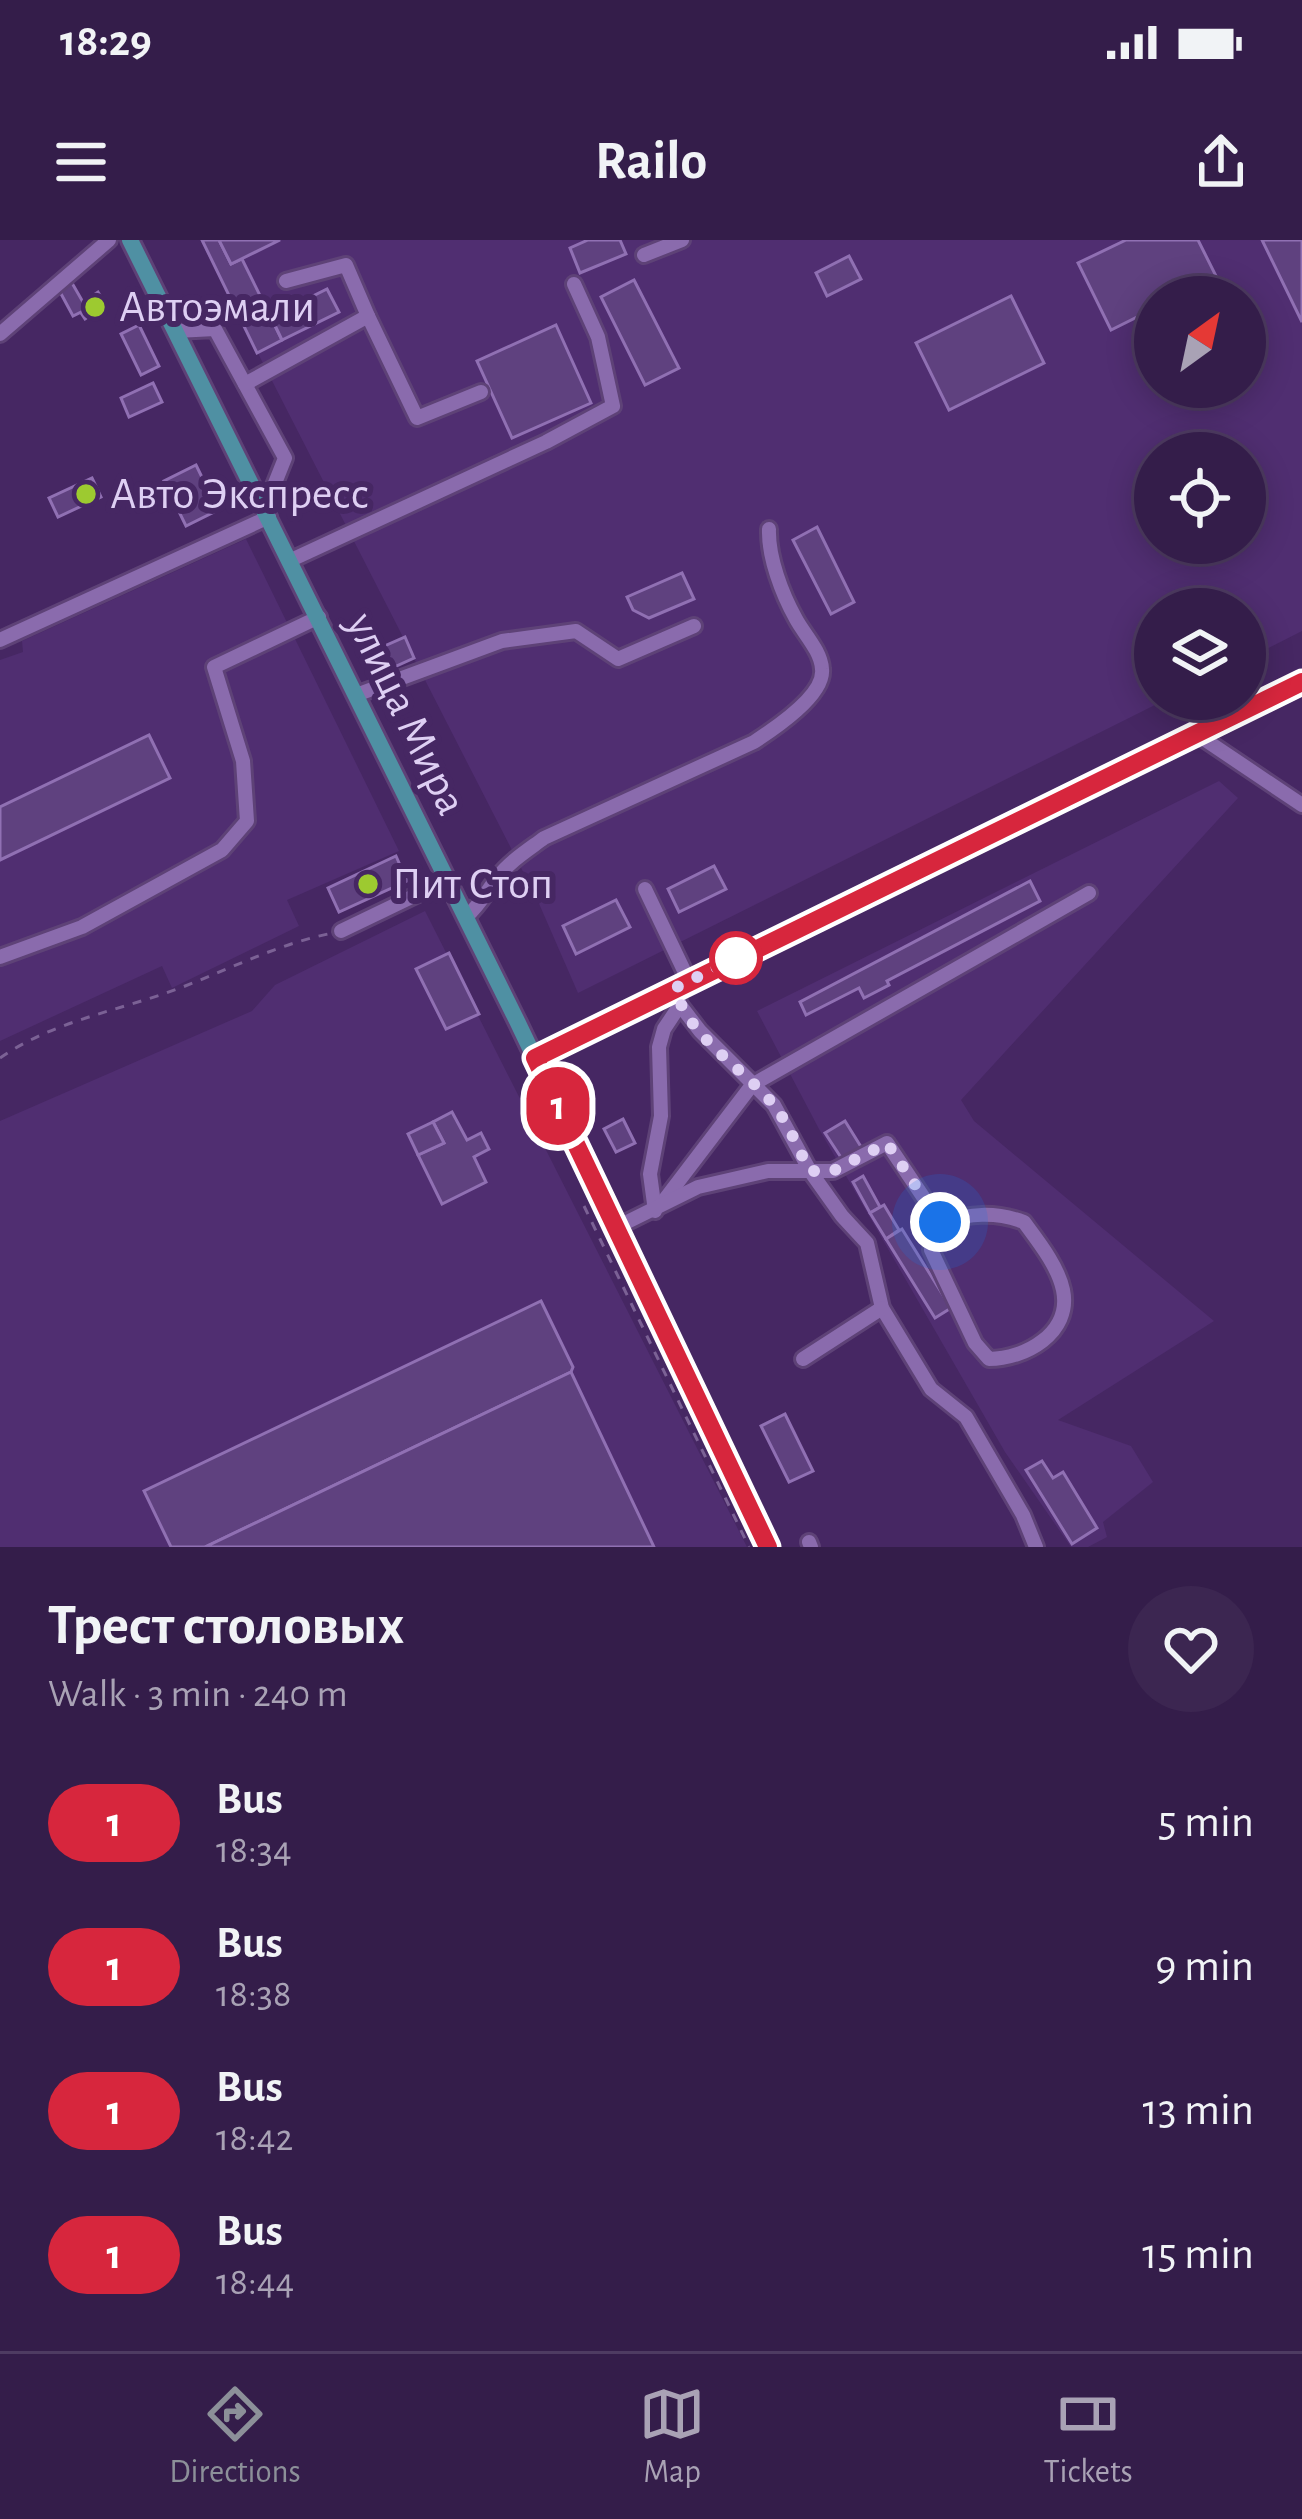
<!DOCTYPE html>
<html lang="en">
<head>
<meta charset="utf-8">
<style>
  body { margin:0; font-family:"Alegreya Sans",sans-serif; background:#3c2651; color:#f1f3f6; height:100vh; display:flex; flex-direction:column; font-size:45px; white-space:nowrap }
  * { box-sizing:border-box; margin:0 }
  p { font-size:39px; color:#a9a2b5 }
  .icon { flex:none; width:66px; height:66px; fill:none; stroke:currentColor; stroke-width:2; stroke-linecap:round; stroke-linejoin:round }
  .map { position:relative; height:1307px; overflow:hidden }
  .sheet { display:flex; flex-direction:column; background:#341d4a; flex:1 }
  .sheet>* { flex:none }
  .badge { padding:0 24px; border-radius:39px; font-size:42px; line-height:78px }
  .needle { width:78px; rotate:33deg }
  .buttons { position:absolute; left:1134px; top:36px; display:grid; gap:24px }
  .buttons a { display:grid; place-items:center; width:132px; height:132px; border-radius:50%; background:#341d4a; box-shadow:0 6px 30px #0003,0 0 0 3px #4e3b62; font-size:60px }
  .you { position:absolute; width:60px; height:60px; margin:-30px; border:9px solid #fff; border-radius:50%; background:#1a73e8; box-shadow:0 0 0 18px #1a73e833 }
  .map>.badge { position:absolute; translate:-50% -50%; box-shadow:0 0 0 6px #fff }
  .round { display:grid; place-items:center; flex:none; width:126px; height:126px; border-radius:63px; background:#3c2651 }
  .headline { display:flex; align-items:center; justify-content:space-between; height:204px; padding:0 48px }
  h1 { font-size:57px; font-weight:600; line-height:90px }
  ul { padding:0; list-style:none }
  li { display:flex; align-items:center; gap:36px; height:144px; padding:0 48px }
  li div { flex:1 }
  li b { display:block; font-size:45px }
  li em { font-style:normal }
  li .badge { min-width:132px; font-weight:700; text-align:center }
  .status { display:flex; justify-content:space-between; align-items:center; height:84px; padding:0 60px; background:#341d4a; direction:ltr }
  .status svg { height:33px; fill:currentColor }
  header { display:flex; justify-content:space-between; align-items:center; height:156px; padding:0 48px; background:#341d4a; font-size:54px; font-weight:600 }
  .dock { display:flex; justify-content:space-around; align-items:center; height:168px; border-top:3px solid #4e3b62; background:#341d4a; font-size:33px; color:#a9a2b5 }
  .dock a { display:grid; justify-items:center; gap:6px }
  .dock .selected { color:#8c9099 }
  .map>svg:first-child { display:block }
</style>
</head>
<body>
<div class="status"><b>18:29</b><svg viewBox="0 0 49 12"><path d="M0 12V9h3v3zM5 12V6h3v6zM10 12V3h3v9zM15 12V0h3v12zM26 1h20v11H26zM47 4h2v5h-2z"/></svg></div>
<header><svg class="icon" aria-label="menu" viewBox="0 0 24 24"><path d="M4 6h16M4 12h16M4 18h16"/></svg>Railo<svg class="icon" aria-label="share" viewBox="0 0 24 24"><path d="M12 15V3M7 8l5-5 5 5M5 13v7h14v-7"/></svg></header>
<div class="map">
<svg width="1302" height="1307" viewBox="0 0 1302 1307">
  <rect width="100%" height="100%" fill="#462763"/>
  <g fill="#502e71" fill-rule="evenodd">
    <path d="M 200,0 L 1302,0 L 1302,391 L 1245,420 L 1245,369 L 1155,369 L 1155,459 L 1167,459 L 578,753 L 537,659 ZM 1155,57 L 1245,57 L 1245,147 L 1155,147 ZM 1155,213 L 1245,213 L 1245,303 L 1155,303 Z"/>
    <path d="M 246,299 L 399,611 L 287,660 L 299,686 L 172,748 L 162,726 L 0,801 L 0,420 L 23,412 L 22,401 Z"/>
    <path d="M 1219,541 L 1238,558 L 961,860 L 974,881 L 1214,1081 L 1058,1180 L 1131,1206 L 1153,1242 L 1103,1282 L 1107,1297 L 1088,1307 L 1071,1307 L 1005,1212 L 819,889 L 757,771 Z"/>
    <path d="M 425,671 L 747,1307 L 0,1307 L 0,881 L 252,771 L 275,745 Z"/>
  </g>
  <g fill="#5f417f" stroke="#9070b3" stroke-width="3">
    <path d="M 202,0 L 219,0 L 231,24 L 242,19 L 282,100 L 257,113 Z"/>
    <path d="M 219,0 L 280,0 L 231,24 Z"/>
    <path d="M 588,0 L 620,0 L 626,14 L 580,33 L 570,8 Z"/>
    <path d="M 1126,0 L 1198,0 L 1217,38 L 1178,57 L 1155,57 L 1155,68 L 1111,90 L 1078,23 Z"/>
    <path d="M 1262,0 L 1302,0 L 1302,82 Z"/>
    <path d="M 849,16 L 861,39 L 827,56 L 816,33 Z"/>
    <path d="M 634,40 L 679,128 L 645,145 L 601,57 Z"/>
    <path d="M 72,43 L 87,69 L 73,76 L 59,50 Z"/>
    <path d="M 327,49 L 339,72 L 282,100 L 271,77 Z"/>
    <path d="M 98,52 L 106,65 L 85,79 L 81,73 L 87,69 L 83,62 Z"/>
    <path d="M 1011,56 L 1044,123 L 949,170 L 916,103 Z"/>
    <path d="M 139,85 L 159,126 L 141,135 L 121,94 Z"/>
    <path d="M 556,85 L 591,163 L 512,198 L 477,121 Z"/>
    <path d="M 153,143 L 162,162 L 129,177 L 121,158 Z"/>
    <path d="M 196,225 L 218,270 L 186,286 L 164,241 Z"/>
    <path d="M 92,238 L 101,257 L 58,277 L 49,258 Z"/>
    <path d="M 817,287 L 854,362 L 831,374 L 793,300 Z"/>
    <path d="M 682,333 L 694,359 L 649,378 L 633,370 L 627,357 Z"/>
    <path d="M 405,397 L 414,418 L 381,433 L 371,412 Z"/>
    <path d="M 149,495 L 170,538 L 0,620 L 0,567 Z"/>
    <path d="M 396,616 L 407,641 L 339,672 L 328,648 Z"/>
    <path d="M 714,626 L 726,649 L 679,672 L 668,649 Z"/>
    <path d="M 1030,641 L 1040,661 L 887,741 L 889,745 L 864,758 L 859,748 L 806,775 L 800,762 Z"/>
    <path d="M 616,660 L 630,687 L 576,714 L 563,686 Z"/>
    <path d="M 449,713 L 479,774 L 446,789 L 416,729 Z"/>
    <path d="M 452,872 L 467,900 L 481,893 L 489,909 L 474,917 L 486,942 L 442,964 L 418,915 L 444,903 L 433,882 Z"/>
    <path d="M 623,879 L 635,903 L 616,912 L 604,889 Z"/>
    <path d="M 845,881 L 863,910 L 844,922 L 825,893 Z"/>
    <path d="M 433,882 L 444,903 L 418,915 L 408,894 Z"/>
    <path d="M 863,936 L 880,967 L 870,973 L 853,942 Z"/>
    <path d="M 884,965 L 899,990 L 886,999 L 870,973 Z"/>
    <path d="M 902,989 L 951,1068 L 935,1078 L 886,999 Z"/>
    <path d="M 541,1061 L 573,1127 L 571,1132 L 205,1307 L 171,1307 L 144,1251 Z"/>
    <path d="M 571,1132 L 654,1307 L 205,1307 Z"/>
    <path d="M 785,1174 L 813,1231 L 789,1242 L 761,1186 Z"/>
    <path d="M 1042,1221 L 1053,1238 L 1063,1232 L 1097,1288 L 1072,1304 L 1026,1230 Z"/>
  </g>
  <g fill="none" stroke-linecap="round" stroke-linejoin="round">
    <g stroke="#5e4277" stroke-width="20">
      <g id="minor">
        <path d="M 644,15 L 682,0"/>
        <path d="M 368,76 L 417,178 L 481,152"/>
        <path d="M 176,91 L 215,89 L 285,218 L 265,268"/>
        <path d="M 0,94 L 109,0"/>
        <path d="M 245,144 L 368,76 L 346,25 L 286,41"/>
        <path d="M 291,320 L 546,202 L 613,166 L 598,97 L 574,44"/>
        <path d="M 0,400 L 269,277"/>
        <path d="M 356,455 L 502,401 L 576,391 L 618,419 L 694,386"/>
        <path d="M 1195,493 L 1302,565"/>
        <path d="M 645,649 L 689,741"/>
        <path d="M 466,677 C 480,665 486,652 497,638 C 510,621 528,610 544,598 L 754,502 C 774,489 825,455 822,429 C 821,411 804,394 796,379 C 782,354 768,317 769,289"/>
        <path d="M 341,691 L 447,640"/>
        <path d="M 0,717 L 82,687 L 222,610 L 247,581 L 243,521 L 214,427 L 319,377"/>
        <path d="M 675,748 L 680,765 L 700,791 L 774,865 L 810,931 L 842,976 L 867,1003 L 882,1068 L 931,1149 L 966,1177 L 1023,1275 L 1036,1307"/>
        <path d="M 662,963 L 752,845 L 1089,653"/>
        <path d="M 655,971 L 650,934 L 661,876 L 659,807 L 664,789 L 680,765"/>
        <path d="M 615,988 L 698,947 L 768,931 L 833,931 L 887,903 L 940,982 C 970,974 994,971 1024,982 C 1038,1001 1058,1026 1063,1050 C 1072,1093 1025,1119 989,1119 L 975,1103 L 931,1010 L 940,982"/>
        <path d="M 803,1119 L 882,1068"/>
        <path d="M 809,1302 L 811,1307"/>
      </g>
    </g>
    <g stroke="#5e4277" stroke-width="22">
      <g id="major">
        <path d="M 130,0 L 518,783 L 768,1307"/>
        <path d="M 535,817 L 1302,442"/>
      </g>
    </g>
    <g stroke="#7b6195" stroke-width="3" stroke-dasharray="9 9" stroke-linecap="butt">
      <path d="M 0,818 C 55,780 119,771 180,748 C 230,729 276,705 328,694"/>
      <path d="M 584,966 L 749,1307"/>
    </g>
    <use href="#minor" stroke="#8a6bad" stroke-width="14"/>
    <use href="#major" stroke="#4f90a3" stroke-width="16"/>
  </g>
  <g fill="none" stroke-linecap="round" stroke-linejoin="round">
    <g stroke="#fff" stroke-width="27">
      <path id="line" d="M 768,1307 L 535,818 L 1302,442"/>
    </g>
    <use href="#line" stroke="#d7263d" stroke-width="18"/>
    <path stroke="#decff3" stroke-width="12" stroke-dasharray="0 21.6" d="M 736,718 L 675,748 C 688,797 741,826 773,864 C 788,882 798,909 810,931 L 833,931 L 887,903 L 940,982"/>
  </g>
  <g fill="#9dca30" stroke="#462763" stroke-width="4.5">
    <circle cx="95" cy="67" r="12"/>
    <circle cx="86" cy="254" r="12"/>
    <circle cx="368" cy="644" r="12"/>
  </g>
  <circle fill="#fff" stroke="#d7263d" stroke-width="6" cx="736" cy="718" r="24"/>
  <g text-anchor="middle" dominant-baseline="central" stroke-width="12" stroke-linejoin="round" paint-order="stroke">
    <g font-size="45" fill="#decff3" stroke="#462763" text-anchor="start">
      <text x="119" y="67">Автоэмали</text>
      <text x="110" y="254">Авто Экспресс</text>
      <text x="392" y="644">Пит Стоп</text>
    </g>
    <g font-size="45" fill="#decff3" stroke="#462763">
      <text transform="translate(406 474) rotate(64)">улица Мира</text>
    </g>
  </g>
</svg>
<div class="buttons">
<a><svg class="needle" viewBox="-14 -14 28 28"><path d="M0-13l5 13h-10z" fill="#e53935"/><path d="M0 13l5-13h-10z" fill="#a9a2b5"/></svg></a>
<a><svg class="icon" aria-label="locate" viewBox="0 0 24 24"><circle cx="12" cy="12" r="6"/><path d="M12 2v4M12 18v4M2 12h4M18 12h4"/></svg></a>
<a><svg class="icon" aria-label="layers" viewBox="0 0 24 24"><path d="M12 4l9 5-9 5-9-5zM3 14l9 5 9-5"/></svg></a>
</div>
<div class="you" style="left:940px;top:982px"></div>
<b class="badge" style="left:558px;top:866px;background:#d7263d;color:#fff">1</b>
</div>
<section class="sheet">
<div class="headline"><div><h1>Трест столовых</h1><p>Walk · 3 min · 240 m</p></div><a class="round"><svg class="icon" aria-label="heart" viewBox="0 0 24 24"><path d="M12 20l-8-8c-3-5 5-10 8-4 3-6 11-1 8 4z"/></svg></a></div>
<ul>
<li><span class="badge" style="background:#d7263d;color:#fff">1</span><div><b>Bus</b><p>18:34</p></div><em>5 min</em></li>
<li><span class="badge" style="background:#d7263d;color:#fff">1</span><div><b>Bus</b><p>18:38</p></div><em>9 min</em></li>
<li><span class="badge" style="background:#d7263d;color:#fff">1</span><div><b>Bus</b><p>18:42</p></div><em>13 min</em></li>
<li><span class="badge" style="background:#d7263d;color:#fff">1</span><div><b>Bus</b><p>18:44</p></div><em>15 min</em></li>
</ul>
</section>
<nav class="dock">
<a class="selected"><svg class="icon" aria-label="directions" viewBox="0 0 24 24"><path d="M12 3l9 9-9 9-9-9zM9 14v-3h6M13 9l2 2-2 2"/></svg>Directions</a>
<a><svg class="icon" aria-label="map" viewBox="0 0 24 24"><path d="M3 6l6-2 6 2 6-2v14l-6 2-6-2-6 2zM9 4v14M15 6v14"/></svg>Map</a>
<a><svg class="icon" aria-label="tickets" viewBox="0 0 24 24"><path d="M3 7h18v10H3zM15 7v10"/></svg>Tickets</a>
</nav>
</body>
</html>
